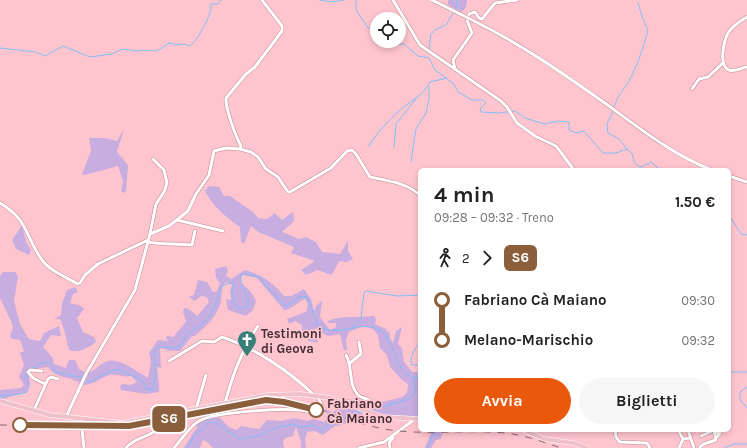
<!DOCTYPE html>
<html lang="it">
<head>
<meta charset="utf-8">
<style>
  body { margin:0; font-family:Karla,sans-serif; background:#f6f6f6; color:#222; height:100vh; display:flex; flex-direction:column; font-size:15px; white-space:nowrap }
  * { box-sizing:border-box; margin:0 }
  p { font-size:13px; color:#767676 }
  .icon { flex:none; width:22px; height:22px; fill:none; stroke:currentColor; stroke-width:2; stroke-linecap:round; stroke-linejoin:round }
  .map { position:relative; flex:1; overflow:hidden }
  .panel { position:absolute; left:418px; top:168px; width:313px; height:264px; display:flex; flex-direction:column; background:#fff; border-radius:6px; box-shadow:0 2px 6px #0003 }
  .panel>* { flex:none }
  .badge { padding:0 8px; border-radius:6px; font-size:14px; line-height:26px }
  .tools { position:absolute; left:370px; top:12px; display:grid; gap:8px }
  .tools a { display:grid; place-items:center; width:36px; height:36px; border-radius:50%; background:#fff; box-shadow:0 2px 6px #0003; font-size:20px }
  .map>.badge { position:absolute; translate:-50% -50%; box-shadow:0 0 0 2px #fff }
  .legs { display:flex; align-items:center; gap:6px; height:44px; padding:0 16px; font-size:13px }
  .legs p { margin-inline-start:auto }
  .headline { display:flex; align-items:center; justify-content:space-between; height:68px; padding:0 16px }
  h1 { font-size:22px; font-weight:700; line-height:30px }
  .cta { display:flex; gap:8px; margin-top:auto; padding:8px 16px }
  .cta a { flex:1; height:46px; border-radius:24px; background:#ea580c; color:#fff; font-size:16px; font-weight:700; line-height:46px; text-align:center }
  .cta a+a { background:#f6f6f6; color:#222 }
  ul { padding:0 16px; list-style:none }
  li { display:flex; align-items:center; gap:14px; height:40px; font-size:15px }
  li i { display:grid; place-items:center; width:6px; height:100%; margin:0 5px; background:currentColor }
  li i::after { content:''; width:10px; height:10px; margin:-5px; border:3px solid; border-radius:50%; background:#fff }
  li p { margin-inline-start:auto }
  li:first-child i { background:linear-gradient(#0000 50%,currentColor 0) }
  li:last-child i { background:linear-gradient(currentColor 50%,#0000 0) }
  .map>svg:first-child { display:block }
</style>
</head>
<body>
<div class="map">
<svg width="747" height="448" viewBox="0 0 747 448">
  <rect width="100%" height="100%" fill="#ffc5cf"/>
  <g fill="#c7ade0">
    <path d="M 448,0 L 467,0 L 466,7 L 462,12 L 448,5 Z"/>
    <path d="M 124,129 L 117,152 L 128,165 L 126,191 L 124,193 L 121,191 L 123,181 L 118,166 L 85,175 L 82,174 L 91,151 L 89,138 L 105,138 L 117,141 Z"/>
    <path d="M 209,186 L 219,187 L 224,196 L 230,196 L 253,212 L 258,218 L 267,219 L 275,213 L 282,220 L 293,212 L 294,221 L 282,232 L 299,239 L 306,237 L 316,242 L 322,252 L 340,254 L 348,241 L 348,251 L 353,259 L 347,262 L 339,261 L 334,271 L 331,275 L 318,270 L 306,275 L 301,270 L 315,261 L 291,253 L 294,247 L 258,232 L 251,226 L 244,244 L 241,242 L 240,227 C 225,216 214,208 205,191 Z"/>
    <path d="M 22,225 L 26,242 L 31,250 L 29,255 L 16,249 L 12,240 Z"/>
    <path d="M 226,266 L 228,271 L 226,276 L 231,279 L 245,270 C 261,274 274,283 284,296 L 291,296 L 304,289 L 311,299 L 314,311 L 316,306 L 322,301 L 320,317 L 330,330 L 336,327 L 336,323 L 329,323 L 327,321 C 342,315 358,318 374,316 L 376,319 L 375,324 L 386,329 L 387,332 L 389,331 L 390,338 L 393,343 L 396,331 L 402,327 L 398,344 L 402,348 L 404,362 L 412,372 L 417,372 L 420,370 L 420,418 L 391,417 L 367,410 L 368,406 L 402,397 L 407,393 L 408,384 L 401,379 L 390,367 L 387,355 L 380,348 L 378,335 L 373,329 L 363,326 L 349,332 L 346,340 L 347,349 L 344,351 L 340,334 L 328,336 L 320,332 L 319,328 L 314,329 L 318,340 L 317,343 L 309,341 L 302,335 L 302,325 L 295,321 L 289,324 L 287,319 L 306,312 L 308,304 L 305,299 C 297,302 292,310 284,310 L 257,278 L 243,275 L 241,277 C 240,286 247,286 251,292 C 253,295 254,298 256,301 L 253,310 L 246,316 L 228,310 L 226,299 L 231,300 L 230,291 L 232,285 L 227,282 L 223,285 C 221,290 222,295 221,301 C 217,317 207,325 195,336 L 192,336 L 180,351 L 170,351 L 162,348 L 160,349 L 161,368 L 157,367 C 157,376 160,383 159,392 L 146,394 L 121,390 L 120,386 L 122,384 L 131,385 L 137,382 L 131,376 C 124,378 117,373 110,375 C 100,378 93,385 83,385 L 89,372 C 97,370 100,363 108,361 C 121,358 137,372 148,378 L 151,362 L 149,353 L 158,340 L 168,341 L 166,338 L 167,336 L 174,337 C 177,331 183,327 186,321 L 183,312 L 184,308 L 189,309 L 197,316 L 209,302 L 207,297 L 201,296 L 195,301 L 189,297 L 194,295 L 198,280 L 207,282 L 213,292 L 217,291 L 220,283 L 216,278 L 215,269 Z"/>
    <path d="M 3,272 L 15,272 L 18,276 L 14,301 L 20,324 L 29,339 L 40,341 L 44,333 L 59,326 L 61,336 L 51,335 L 43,347 L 53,358 L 54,364 L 66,368 L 69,360 L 75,360 L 79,369 L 86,373 L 80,383 C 69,376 56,379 48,367 L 28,370 L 30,384 L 26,392 L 0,400 L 0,390 L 21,388 L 24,385 L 19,377 L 24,365 L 20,353 L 24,351 L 20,340 L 12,339 L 10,336 L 13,328 L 11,321 L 0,298 L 0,276 Z"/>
    <path d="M 75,287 L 78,292 L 73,294 L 70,303 L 79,305 L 84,309 L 77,318 L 83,332 L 94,337 L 96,342 C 90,347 78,354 69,350 C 66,340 65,329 60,319 L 54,319 L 61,315 L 62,304 L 67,290 Z"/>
    <path d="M 342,403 L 363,413 L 362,417 L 356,415 L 354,423 C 348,421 342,426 335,426 L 323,435 L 314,431 L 307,432 L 305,440 L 306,448 L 301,448 L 301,442 L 296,427 L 293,436 L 285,438 L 283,442 L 284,448 L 213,448 L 207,442 L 203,440 L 200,448 L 183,448 C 190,441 191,434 197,428 L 196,425 C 202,420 211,417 219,417 L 229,427 L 236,430 L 241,426 L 259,429 L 267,420 L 282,421 L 294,418 L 308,421 L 314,419 L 324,422 L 329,415 L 323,410 L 326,409 L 333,413 Z"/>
    <path d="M 432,430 L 443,430 L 441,439 L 436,440 L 431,448 L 425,448 Z"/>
  </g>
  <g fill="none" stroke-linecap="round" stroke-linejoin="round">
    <g stroke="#83bef5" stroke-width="1">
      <path d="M 320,0 L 331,2 L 344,0"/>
      <path d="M 356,0 L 356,10 L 368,28 L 377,28"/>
      <path d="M 388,41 L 396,44 L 404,44 L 418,56 L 429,58 L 435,70 L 454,84 L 458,92 L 472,100 L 483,100 L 486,103 L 480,109 L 481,112 L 499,113 L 515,111 L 525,118 L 544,124 L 559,121 L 569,122 L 569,130 L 576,133 L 584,131 L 603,153 L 616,153 L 627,149 L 632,153 C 633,159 634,165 641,167 L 651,162 L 657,167 L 657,170"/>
      <path d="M 0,48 L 36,52 L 45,56 L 63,46 L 90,57 L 111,54 L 123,49 L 137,51 L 144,50 L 157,51 L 169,43 L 178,45 L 184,44 L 190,46 C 197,41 213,13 211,4 L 218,4 L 221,0"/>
      <path d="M 429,49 L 431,34 L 435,30 L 446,25 L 456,9 L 457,0"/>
      <path d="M 614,108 C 617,97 623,90 629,81 C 638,65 643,47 648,30 L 643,19 L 638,3"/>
      <path d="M 613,111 L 607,124 L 608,133 L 619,139 L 627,149"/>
      <path d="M 368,147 C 376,134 387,122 399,111 C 411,100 422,97 430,82 L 447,78"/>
      <path d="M 394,147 L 396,124 L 416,99"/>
      <path d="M 411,161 L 416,129 L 426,113 L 429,99 L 429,86"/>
      <path d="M 729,215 L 741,234 L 747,235"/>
      <path d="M 352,327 L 361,318 L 364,293 L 366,291 L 397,296 L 420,295"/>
      <path d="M 420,342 C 415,349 409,357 412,365 L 420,365"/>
      <path d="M 30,369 L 43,362 L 49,363 L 56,372 L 83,378"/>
      <path d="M 729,372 L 747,372"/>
      <path d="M 86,380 L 89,382 C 121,367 110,365 143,381 L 145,388 L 149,390 L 153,389 L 156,373 L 154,352 L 158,347 L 176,348 L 183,343 C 187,330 196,330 205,321 C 214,311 218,298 222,286 L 233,282 L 232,297 L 234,303 L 239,309 L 248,306 C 250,295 239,287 241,275 L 244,274 L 259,277 L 272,293 L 286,306 L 299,297 L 307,296 L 318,326 C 340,339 361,318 381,331 C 397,343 392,369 414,378 L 420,376"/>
      <path d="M 747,387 L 740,392 L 740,400 L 747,408"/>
      <path d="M 0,396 L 21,394 L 27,392 L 29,386 L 26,373"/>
      <path d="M 371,411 L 411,398 L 416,390 L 414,379"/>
      <path d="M 187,448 L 194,436 L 209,422 L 216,423 L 240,439 L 258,436 L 275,428 L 292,424 L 302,427 L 313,425 L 321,431 L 330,423 L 353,413 L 363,411"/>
      <path d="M 427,448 L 435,430"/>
      <path d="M 724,448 L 734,444 L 747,444"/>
    </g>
    <g stroke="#c08a93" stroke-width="4">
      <g id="minor">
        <path d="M 393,0 L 420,45 L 501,101 L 507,107 L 517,123 L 535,136 L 556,146 L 574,170"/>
        <path d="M 747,17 C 740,21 732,26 728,33 C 724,41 718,66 729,70 C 735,72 741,68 747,67"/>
        <path d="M 474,21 C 519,43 561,72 602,101 C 637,126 672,155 712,170"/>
        <path d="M 455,69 L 453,60 L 472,33 L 467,20 L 469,14 L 475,12 L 479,18 L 482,19 L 495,3 L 517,0"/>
        <path d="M 692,89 L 699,79 L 708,77 L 723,63"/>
        <path d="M 240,149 L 241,146 C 236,137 225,108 226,98 L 246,74 L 255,67 L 282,31 L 282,26 L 262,0"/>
        <path d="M 729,176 L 747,182"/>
        <path d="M 0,203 C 29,220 25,237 42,260 C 50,271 66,277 78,284 L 80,283 L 85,275 L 98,264 L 148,240"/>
        <path d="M 177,220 L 223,231"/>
        <path d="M 150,234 L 156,204 L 164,192 L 167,183 L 164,170 L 153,159"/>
        <path d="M 147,242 C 163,245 177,243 192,245 L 195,231"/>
        <path d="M 169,361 L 202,341 L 214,342 L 222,337 C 255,348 289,371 314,395"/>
        <path d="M 350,363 L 361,354 L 359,342"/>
        <path d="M 42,371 L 30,370 L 28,372 L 33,378 L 45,384"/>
        <path d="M 345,402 L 346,401 L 370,404 L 372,402 C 368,398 362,399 358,395 C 348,385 353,367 346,355"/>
        <path d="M 225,403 C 233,374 241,352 258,326"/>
        <path d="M 315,406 L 321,404 L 318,397"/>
        <path d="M 196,409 L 206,375"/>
        <path d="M 34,410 L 48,379 L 51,377 L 58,379"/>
        <path d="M 66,417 L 86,374 L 135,290 L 150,234 L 169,226 L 188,211 L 196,194 L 209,175 L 214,151 L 226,148 L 240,149 L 251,152 L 258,157 L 266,169 L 278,177 L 288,192 L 290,192 L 331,168 L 347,151 L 352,150 L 356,154 L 370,177 C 384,180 410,183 420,196"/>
        <path d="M 81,419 L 84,448"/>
        <path d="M 615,430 L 616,437 L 620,442 L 647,443 L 650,448"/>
        <path d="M 678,430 L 683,439 L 690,438"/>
        <path d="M 688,430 L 694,448"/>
        <path d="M 715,432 L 720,433 L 717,437"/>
        <path d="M 701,436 L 714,430"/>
        <path d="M 700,447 L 704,444 L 716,440 L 714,430"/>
        <path d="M 126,448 C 132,440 140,439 148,435 C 159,430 166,424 178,422"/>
        <path d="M 174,448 C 182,439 189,427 199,421 C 213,412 288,407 306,411"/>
        <path d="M 359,448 L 384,442 L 415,419"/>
        <path d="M 390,448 L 389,443 L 393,438"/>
        <path d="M 679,448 L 683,439"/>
      </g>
    </g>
    <g stroke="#fff" stroke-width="5">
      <g id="major">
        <path d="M 0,401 L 50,415 L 122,423 L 268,395 L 300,394 L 330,398 L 384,417 L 420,419"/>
        <path d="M 524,430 L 544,439 L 573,443 L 587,448"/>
      </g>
    </g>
    <use href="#minor" stroke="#fff" stroke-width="3"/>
    <use href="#major" stroke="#f0c0c9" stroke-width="4"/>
    <path stroke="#8b686d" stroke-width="1" stroke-dasharray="7 7" stroke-linecap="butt" d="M 0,425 L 129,426 L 258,401 C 301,397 342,421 384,429 C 424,436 466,429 505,433 C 525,435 543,442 561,448"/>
    <g stroke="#c08a93" stroke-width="4" stroke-linecap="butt">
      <path id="minor-bridge" d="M 432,0 L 474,21"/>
    </g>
    <use href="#minor-bridge" stroke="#fff" stroke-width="3"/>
  </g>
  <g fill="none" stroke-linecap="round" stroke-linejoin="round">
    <g stroke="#fff" stroke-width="9">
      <path id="line-1" d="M 20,425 L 129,426 L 266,400 L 284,402 L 316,410"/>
    </g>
    <use href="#line-1" stroke="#8b5e3c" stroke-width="6"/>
  </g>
  <defs>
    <g id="church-pin" transform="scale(1)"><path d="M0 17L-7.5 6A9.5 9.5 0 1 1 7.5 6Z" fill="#387f79" stroke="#ffc5cf"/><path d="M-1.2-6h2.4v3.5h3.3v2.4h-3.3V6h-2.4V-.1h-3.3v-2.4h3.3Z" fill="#fff"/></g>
  </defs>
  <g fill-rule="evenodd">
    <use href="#church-pin" x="247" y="340"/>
  </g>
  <g fill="#fff" stroke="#8b5e3c" stroke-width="2">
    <circle cx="316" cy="410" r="7"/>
    <circle cx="20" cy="425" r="7"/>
  </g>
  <g text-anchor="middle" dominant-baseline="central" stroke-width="3" stroke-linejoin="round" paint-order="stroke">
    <g font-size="13" font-weight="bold" fill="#442e31" stroke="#ffc5cf" text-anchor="start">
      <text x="261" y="333">Testimoni<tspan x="261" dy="15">di Geova</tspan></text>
    </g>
    <g font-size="13" font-weight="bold" fill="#442e31" stroke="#ffc5cf" text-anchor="start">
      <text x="327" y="403">Fabriano<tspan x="327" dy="15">Cà Maiano</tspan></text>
    </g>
  </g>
</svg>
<div class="tools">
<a><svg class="icon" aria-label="locate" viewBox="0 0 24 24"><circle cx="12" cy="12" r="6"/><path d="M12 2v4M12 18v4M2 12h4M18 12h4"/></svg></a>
</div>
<b class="badge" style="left:169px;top:419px;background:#8b5e3c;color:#fff">S6</b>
<section class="panel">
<div class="headline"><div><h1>4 min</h1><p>09:28 – 09:32 · Treno</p></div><b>1.50 €</b></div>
<div class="legs"><svg class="icon" aria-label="walk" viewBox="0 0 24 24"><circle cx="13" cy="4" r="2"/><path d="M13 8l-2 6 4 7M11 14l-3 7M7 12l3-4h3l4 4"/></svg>2<svg class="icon" aria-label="forward" viewBox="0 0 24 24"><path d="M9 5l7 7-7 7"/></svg><b class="badge" style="background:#8b5e3c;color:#fff">S6</b></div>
<ul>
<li><i style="color:#8b5e3c"></i><b>Fabriano Cà Maiano</b><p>09:30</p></li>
<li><i style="color:#8b5e3c"></i><b>Melano-Marischio</b><p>09:32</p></li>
</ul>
<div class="cta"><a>Avvia</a><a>Biglietti</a></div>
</section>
</div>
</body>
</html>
